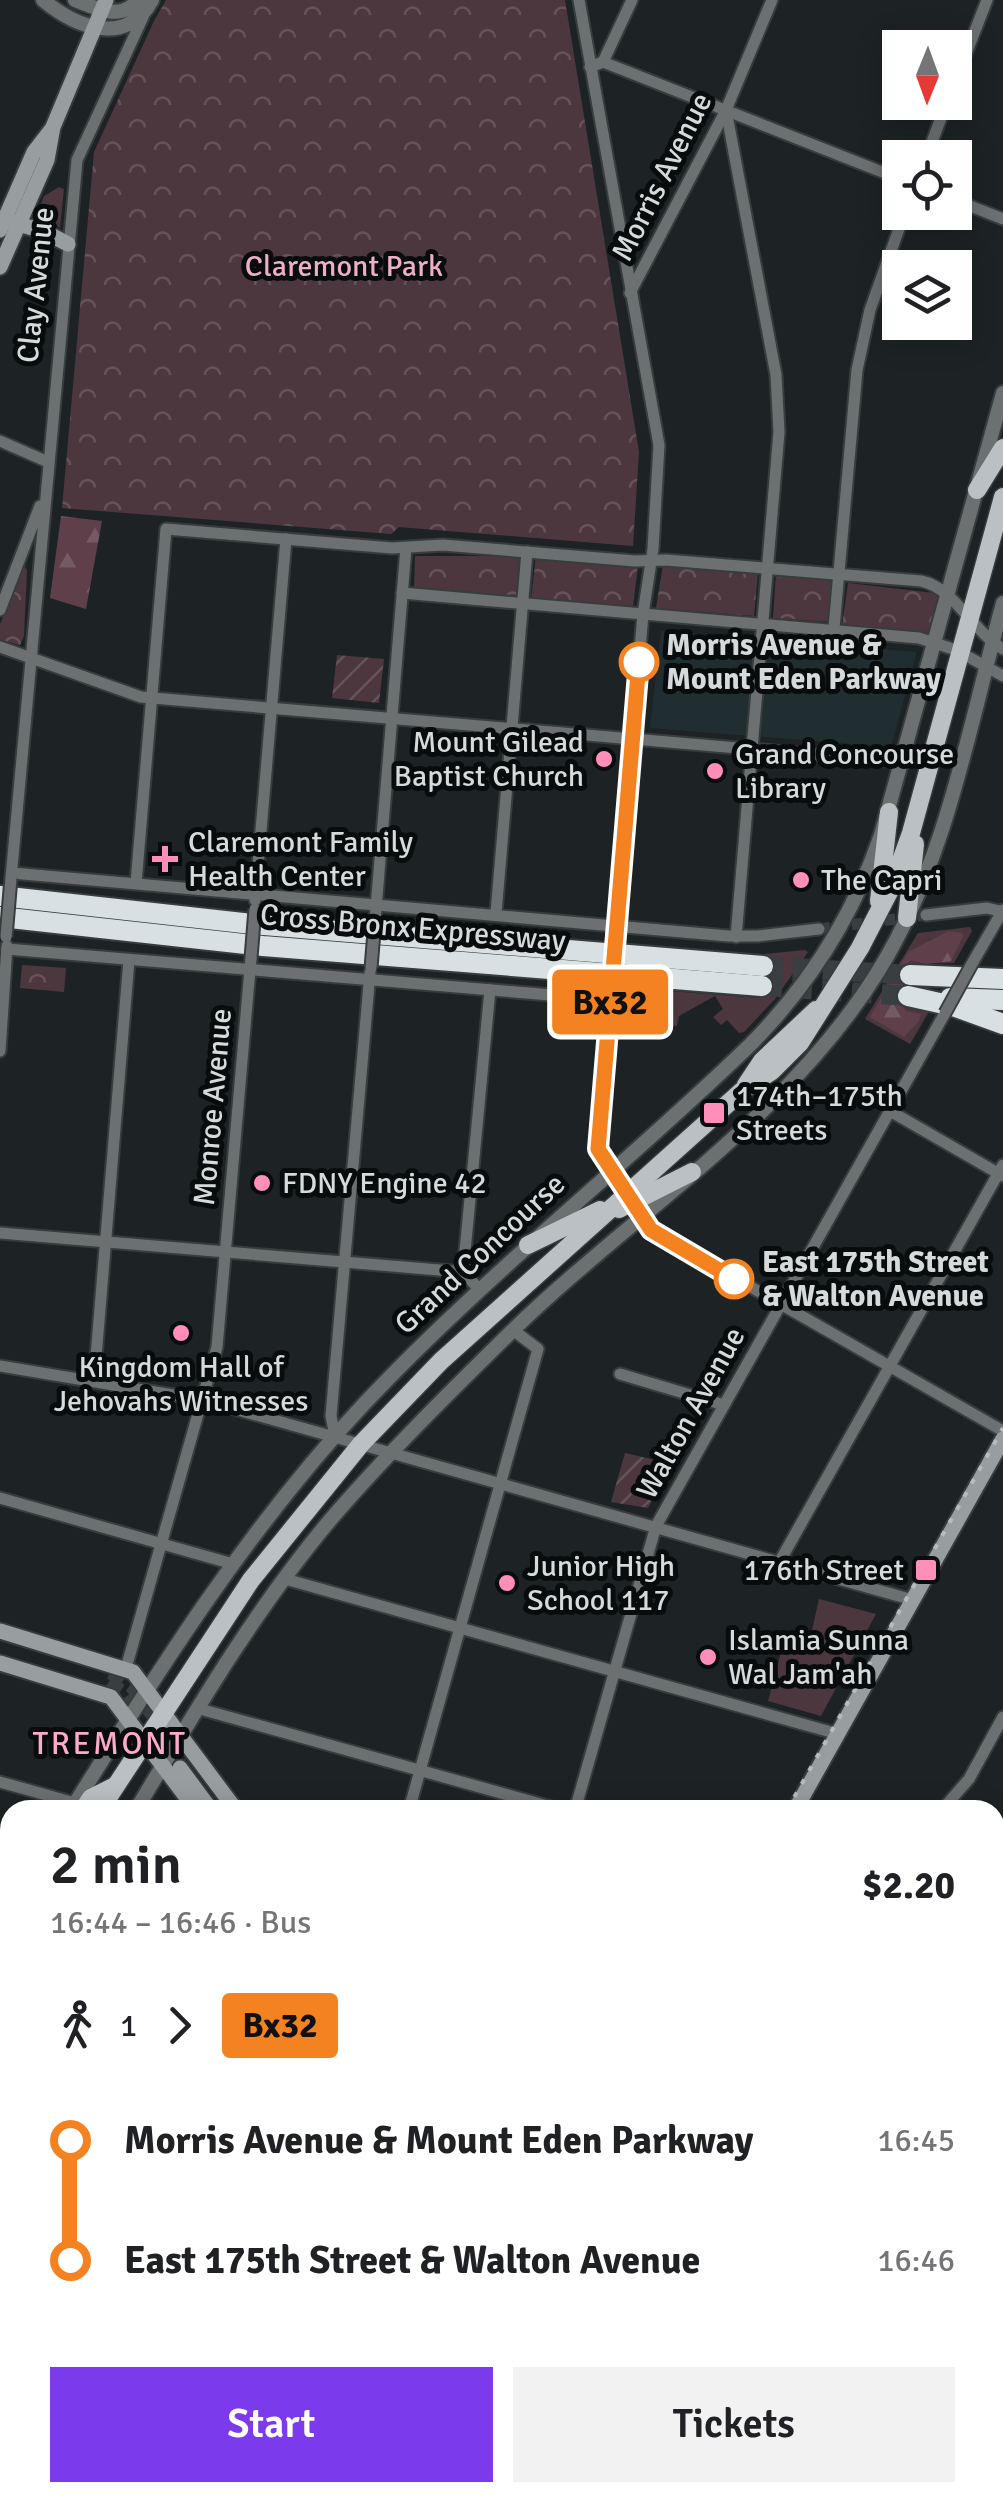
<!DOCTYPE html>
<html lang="en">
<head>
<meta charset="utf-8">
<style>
  body { margin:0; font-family:Signika,sans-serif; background:#f2f2f2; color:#202124; height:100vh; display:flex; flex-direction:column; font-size:38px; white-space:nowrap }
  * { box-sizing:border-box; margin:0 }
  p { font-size:32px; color:#757577 }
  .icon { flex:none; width:55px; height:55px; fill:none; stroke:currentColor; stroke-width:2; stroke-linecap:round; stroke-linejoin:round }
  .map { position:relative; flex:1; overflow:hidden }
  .drawer { position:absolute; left:0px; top:1800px; width:1005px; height:702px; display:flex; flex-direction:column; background:#fff; border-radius:30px 30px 0 0; box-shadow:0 5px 25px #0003 }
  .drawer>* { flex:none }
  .badge { padding:0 20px; border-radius:8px; font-size:35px; line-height:65px }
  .needle { width:65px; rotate:181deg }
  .tools { position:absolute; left:882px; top:30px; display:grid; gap:20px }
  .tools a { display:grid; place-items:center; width:90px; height:90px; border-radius:0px; background:#fff; box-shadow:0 5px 25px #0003; font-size:50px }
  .map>.badge { position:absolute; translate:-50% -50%; box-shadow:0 0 0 5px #fff }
  .legs { display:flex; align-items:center; gap:15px; height:110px; padding:0 50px; font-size:32px }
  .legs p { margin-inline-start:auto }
  .headline { display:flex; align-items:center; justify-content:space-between; height:170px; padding:0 50px }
  h1 { font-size:55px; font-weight:600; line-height:75px }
  .primary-button { display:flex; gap:20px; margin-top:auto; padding:20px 50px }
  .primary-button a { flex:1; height:115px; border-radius:0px; background:#7c3aed; color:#fff; font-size:40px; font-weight:600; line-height:115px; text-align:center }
  .primary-button a+a { background:#f2f2f2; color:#202124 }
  ul { padding:0 50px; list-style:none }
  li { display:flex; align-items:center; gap:35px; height:120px; font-size:38px }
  li i { display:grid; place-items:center; width:15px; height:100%; margin:0 12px; background:currentColor }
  li i::after { content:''; width:25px; height:25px; margin:-12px; border:8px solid; border-radius:50%; background:#fff }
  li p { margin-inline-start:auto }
  li:first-child i { background:linear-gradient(#0000 50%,currentColor 0) }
  li:last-child i { background:linear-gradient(currentColor 50%,#0000 0) }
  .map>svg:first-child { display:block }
</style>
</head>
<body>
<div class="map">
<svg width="1003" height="2502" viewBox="0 0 1003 2502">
  <defs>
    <pattern id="forest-firs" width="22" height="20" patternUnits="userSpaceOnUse" patternTransform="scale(2.5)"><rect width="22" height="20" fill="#5e3f4a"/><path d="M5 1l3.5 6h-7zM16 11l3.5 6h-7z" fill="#745a64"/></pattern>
    <pattern id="park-crowns" width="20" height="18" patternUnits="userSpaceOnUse" patternTransform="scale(2.5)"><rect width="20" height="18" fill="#4d373e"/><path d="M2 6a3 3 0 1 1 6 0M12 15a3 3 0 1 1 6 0" fill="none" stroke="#665359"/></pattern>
    <pattern id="garden-furrows" width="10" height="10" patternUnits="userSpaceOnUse" patternTransform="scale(2.5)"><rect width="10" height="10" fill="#4d373e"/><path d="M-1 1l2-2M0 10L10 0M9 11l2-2" fill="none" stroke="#665359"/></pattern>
  </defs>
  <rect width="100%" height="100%" fill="#1d2325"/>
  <path fill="#212e31" d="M 661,631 L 917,652 L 891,747 L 650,728 Z"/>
  <g fill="#4d373e">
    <path d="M 59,187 L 64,189 L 60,228 L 37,215 L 44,196 Z"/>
    <path d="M 970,927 L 972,931 L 954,963 L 910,964 L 908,1006 L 930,1010 L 910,1044 L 865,1019 L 918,933 Z"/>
    <path d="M 805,950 L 808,952 L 775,999 L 744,1032 L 739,1033 L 727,1020 L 721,1025 L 713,1017 L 723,1009 L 715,996 L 679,1016 L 677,1026 L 676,996 L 631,992 L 631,988 L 760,998 L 764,954 Z"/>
    <path d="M 819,1599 L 876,1614 L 821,1716 L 768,1701 L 784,1641 L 808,1648 Z"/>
  </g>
  <g fill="url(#forest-firs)">
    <path d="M 61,516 L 102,521 L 86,609 L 50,598 Z"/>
    <path d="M 949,931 L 962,933 L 963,936 L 951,961 L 926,964 L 911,960 L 908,963 L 903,1007 L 906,1011 L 921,1014 L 919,1021 L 904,1037 L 870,1017 L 908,952 Z"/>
  </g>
  <g fill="url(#park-crowns)">
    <path d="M 166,0 L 565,0 L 639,452 L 633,546 L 399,527 L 391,534 L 62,508 L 94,152 L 154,21 Z"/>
    <path d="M 415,556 L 515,556 L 519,558 L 516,597 L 414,589 Z"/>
    <path d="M 536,556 L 638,565 L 633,606 L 531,599 Z"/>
    <path d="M 663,565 L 758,573 L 754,616 L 656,608 Z"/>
    <path d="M 24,566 L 27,570 L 24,636 L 20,645 L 0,640 L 0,624 Z"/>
    <path d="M 776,574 L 832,579 L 829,622 L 773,618 Z"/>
    <path d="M 848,583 L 935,593 L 942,604 L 934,635 L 842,626 Z"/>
    <path d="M 22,965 L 66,968 L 64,992 L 20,988 Z"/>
    <path d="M 631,992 L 676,995 L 677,1026 L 628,1021 Z"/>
  </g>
  <g fill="url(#garden-furrows)">
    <path d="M 337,655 L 384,659 L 379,703 L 332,698 Z"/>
    <path d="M 625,1453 L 672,1464 L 648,1508 L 611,1502 Z"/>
  </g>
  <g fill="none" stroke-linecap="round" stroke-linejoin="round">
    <g stroke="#393e40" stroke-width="11" stroke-dasharray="11 5.5" stroke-linecap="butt">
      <path d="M 819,929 L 926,915"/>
      <path d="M 602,1156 L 645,1223"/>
    </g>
    <g stroke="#393e40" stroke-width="15" stroke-dasharray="15 8" stroke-linecap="butt">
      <path d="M 111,1672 L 132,1686 L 186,1759"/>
      <path d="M 108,1683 L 125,1694 L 141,1715"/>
    </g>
    <g stroke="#393e40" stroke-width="20" stroke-dasharray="20 10" stroke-linecap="butt">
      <path d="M 763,966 L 910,975"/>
      <path d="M 762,986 L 908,996"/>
    </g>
    <g stroke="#373d3e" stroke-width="15">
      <g id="minor">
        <path d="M 579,0 L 659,445 L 653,549 L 643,614 L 615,943"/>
        <path d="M 603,62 L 632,0"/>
        <path d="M 590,67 L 603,62 L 900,179"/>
        <path d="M 955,82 L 987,0"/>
        <path d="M 726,110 L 776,375 L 779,432 L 736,937"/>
        <path d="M 926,158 L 947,102"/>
        <path d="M 955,200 L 1003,219"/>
        <path d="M 630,293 L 726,110 L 772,0"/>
        <path d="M 0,441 L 48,462"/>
        <path d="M 402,593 L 919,638 L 956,650 L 1003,676"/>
        <path d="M 0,610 L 40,506"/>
        <path d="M 834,628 L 857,370 L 870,310 L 905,212"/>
        <path d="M 0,647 L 141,697 L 902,762"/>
        <path d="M 12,873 L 728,936 L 758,936 L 819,929"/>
        <path d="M 11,878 L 77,160 L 143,17"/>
        <path d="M 136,883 L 166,529 L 392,548 L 443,545 L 635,561 L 666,560 L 921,581 C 955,588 971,630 1003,649"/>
        <path d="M 255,900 L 286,539"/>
        <path d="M 496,913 L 527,552"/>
        <path d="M 926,915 L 987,908 L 1003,912"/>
        <path d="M 375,920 L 406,548"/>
        <path d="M 7,949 L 610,1000"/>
        <path d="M 973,962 L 1003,910"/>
        <path d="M 0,1051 L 7,946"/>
        <path d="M 890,1111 L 1003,1176"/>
        <path d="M 602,1156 L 598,1146 L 611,996"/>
        <path d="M 651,1230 L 1003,1431"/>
        <path d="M 0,1233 L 463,1272 L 479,1289"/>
        <path d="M 463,1272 L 490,990"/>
        <path d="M 0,1366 L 203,1400 L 913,1600"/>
        <path d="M 620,1374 L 724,1405"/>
        <path d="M 94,1381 L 129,960"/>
        <path d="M 335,1436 L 331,1416 L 370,973"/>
        <path d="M 0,1498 L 233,1564"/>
        <path d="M 780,1561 L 1003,1165"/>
        <path d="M 285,1579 L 838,1734"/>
        <path d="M 126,1668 L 217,1347 L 251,958"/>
        <path d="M 200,1709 L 562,1810"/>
        <path d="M 0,1782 L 75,1803"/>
        <path d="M 409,1810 L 538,1349 L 513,1330"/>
        <path d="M 575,1810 L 656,1526 L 945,1013"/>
        <path d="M 942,1810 L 969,1779 L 1003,1717"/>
        <path d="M 0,2023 L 10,2026"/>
        <path d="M 0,2139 L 10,2142"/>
        <path d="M 995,2186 L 1003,2179"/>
        <path d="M 0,2283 L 10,2269"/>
        <path d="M 0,2497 L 10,2483"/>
        <path d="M 152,2502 L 158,2492"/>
        <path d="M 616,2502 L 623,2492"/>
        <path d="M 735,2502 L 739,2492"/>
      </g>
    </g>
    <g stroke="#373d3e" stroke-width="18">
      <g id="tertiary">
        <path d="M 43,0 C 77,28 127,47 152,0"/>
        <path d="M 75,0 C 96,8 121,22 138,0"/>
        <path d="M 71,1810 C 159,1669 249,1527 363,1405 C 484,1276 624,1167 751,1044 C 809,985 854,914 881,835 L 1003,393"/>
        <path d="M 136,1810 C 196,1710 256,1608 331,1519 C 387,1454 450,1392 511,1332 C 633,1213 788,1118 879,970 C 947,860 969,726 1003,603"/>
        <path d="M 0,1922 L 10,1906"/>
        <path d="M 0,2014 L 10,2000"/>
        <path d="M 978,2496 L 1003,2501"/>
      </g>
    </g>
    <g stroke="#373d3e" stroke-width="19">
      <g id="secondary">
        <path d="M 11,222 L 43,231 L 68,244"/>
        <path d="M 0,230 L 34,152 L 51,130"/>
        <path d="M 0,267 L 47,160 L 53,127 L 106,0"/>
        <path d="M 0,1631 L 133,1672 L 236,1810"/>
        <path d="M 0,1663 L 111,1697 L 196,1810"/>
        <path d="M 180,1768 L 211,1810"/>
        <path d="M 795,1810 L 1003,1439"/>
        <path d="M 995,1934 L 1003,1921"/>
        <path d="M 0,2317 L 10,2324"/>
        <path d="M 0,2331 L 10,2337"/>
        <path d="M 995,2459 L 1003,2443"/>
        <path d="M 308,2492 L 327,2502"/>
        <path d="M 415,2502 L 501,2498 L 535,2502"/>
        <path d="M 975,2502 L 979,2492"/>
      </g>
    </g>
    <g stroke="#373d3e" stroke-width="21">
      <g id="primary">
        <path d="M 977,490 L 1003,448"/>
        <path d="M 879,901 L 889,812"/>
        <path d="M 907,918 L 915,844"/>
        <path d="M 746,1085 L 762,1061 L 816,1010"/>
        <path d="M 619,1209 L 692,1172"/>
        <path d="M 528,1245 L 600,1210"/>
        <path d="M 83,1810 L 91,1798 L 115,1786"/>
        <path d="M 100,1810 L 251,1580 L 361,1444 L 441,1361 L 743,1090 L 772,1071 L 800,1043 L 860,948 L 891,888 L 911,833 L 1003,497"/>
        <path d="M 0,1955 L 10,1939"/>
        <path d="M 0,1982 L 10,1966"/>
      </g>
    </g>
    <g stroke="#373d3e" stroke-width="24">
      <g id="motorway">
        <path d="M 0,896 L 252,924 L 763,966"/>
        <path d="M 0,917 L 263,946 L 762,986"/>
        <path d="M 910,975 L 1003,979"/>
        <path d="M 908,996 L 953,1006 L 1003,1024"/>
        <path d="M 950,998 L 1003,1000"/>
      </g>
    </g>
    <use href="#minor" stroke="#6d7071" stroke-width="11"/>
    <use href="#tertiary" stroke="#6d7071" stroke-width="14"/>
    <use href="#secondary" stroke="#989d9f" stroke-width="15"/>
    <use href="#primary" stroke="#bac0c3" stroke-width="18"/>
    <use href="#motorway" stroke="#d8e0e3" stroke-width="20"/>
    <g stroke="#b8bcbd" stroke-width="4" stroke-dasharray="5 10" stroke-linecap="butt">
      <path d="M 787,1810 L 1003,1428"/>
      <path d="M 302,2502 L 308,2492"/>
      <path d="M 336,2502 L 343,2492"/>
    </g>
    <g stroke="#373d3e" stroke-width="15" stroke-linecap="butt">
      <g id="minor-bridge">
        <path d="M 6,937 L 11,878"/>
        <path d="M 251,958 L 255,909"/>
        <path d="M 371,968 L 375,920"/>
        <path d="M 611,987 L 615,943"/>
        <path d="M 945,1013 L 973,962"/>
      </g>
    </g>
    <use href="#minor-bridge" stroke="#6d7071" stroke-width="11"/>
  </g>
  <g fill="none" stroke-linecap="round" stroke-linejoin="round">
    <g stroke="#fff" stroke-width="22">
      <path id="line-1" d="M 639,662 L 598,1149 L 651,1230 L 734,1279"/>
    </g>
    <use href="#line-1" stroke="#f58220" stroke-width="15"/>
  </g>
  <g fill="#fff" stroke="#f58220" stroke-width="5">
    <circle cx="639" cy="662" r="18"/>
    <circle cx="734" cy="1279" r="18"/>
  </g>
  <g fill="#ff8eba" stroke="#090c0d" stroke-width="4">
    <circle cx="604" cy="759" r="10"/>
    <circle cx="715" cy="771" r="10"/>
    <path d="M160 844h10v10h10v10h-10v10h-10v-10h-10v-10h10z"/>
    <circle cx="801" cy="880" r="10"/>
    <rect x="702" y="1101" width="24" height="24" rx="5"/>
    <circle cx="262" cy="1183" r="10"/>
    <circle cx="181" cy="1333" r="10"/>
    <rect x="914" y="1558" width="24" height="24" rx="5"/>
    <circle cx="507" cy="1583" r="10"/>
    <circle cx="708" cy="1657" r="10"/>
  </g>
  <g text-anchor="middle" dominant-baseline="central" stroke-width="10" stroke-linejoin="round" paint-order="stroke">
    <g font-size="30" fill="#d6dadb" stroke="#090c0d">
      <text transform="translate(662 177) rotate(-63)">Morris Avenue</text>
      <text transform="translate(36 285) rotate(-84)">Clay Avenue</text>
      <text transform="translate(413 928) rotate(5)">Cross Bronx Expressway</text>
      <text transform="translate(213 1107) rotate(-85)">Monroe Avenue</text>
      <text transform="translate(480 1254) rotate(-43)">Grand Concourse</text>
      <text transform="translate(691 1413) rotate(-61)">Walton Avenue</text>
    </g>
    <g font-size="30" fill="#edafc5" stroke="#090c0d">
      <text x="344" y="266">Claremont Park</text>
    </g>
    <g font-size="30" font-weight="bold" fill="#d6dadb" stroke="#090c0d" text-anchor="start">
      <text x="666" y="645">Morris Avenue &amp;<tspan x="666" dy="34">Mount Eden Parkway</tspan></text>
      <text x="762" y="1262">East 175th Street<tspan x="762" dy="34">&amp; Walton Avenue</tspan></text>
    </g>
    <g font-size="30" fill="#d6dadb" stroke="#090c0d" text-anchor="start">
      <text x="584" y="742" text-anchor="end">Mount Gilead<tspan x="584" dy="34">Baptist Church</tspan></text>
      <text x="735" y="754">Grand Concourse<tspan x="735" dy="34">Library</tspan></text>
      <text x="188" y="842">Claremont Family<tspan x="188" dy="34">Health Center</tspan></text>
      <text x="821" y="880">The Capri</text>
      <text x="736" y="1096">174th–175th<tspan x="736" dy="34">Streets</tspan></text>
      <text x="282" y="1183">FDNY Engine 42</text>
      <text x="181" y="1367" text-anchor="middle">Kingdom Hall of<tspan x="181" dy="34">Jehovahs Witnesses</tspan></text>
      <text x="527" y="1566">Junior High<tspan x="527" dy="34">School 117</tspan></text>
      <text x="904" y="1570" text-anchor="end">176th Street</text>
      <text x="728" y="1640">Islamia Sunna<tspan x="728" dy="34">Wal Jam'ah</tspan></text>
    </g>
    <g font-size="32" letter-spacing="2.5" fill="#fbabc8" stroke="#090c0d">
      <text x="110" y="1743">TREMONT</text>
    </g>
  </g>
</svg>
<div class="tools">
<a><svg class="needle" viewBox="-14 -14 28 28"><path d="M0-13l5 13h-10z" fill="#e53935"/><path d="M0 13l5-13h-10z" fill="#757577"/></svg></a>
<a><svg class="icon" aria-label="locate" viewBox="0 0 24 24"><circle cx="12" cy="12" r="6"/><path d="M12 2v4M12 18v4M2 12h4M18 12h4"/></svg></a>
<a><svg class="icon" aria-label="layers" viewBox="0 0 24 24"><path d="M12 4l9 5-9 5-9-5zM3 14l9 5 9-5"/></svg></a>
</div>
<b class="badge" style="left:610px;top:1002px;background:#f58220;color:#111">Bx32</b>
<section class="drawer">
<div class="headline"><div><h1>2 min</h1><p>16:44 – 16:46 · Bus</p></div><b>$2.20</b></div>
<div class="legs"><svg class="icon" aria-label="walk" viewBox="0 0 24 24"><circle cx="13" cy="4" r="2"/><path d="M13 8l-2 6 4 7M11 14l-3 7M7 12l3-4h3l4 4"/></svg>1<svg class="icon" aria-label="forward" viewBox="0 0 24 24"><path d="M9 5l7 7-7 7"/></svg><b class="badge" style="background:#f58220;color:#111">Bx32</b></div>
<ul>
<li><i style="color:#f58220"></i><b>Morris Avenue &amp; Mount Eden Parkway</b><p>16:45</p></li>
<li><i style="color:#f58220"></i><b>East 175th Street &amp; Walton Avenue</b><p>16:46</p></li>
</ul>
<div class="primary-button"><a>Start</a><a>Tickets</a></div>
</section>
</div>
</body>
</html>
